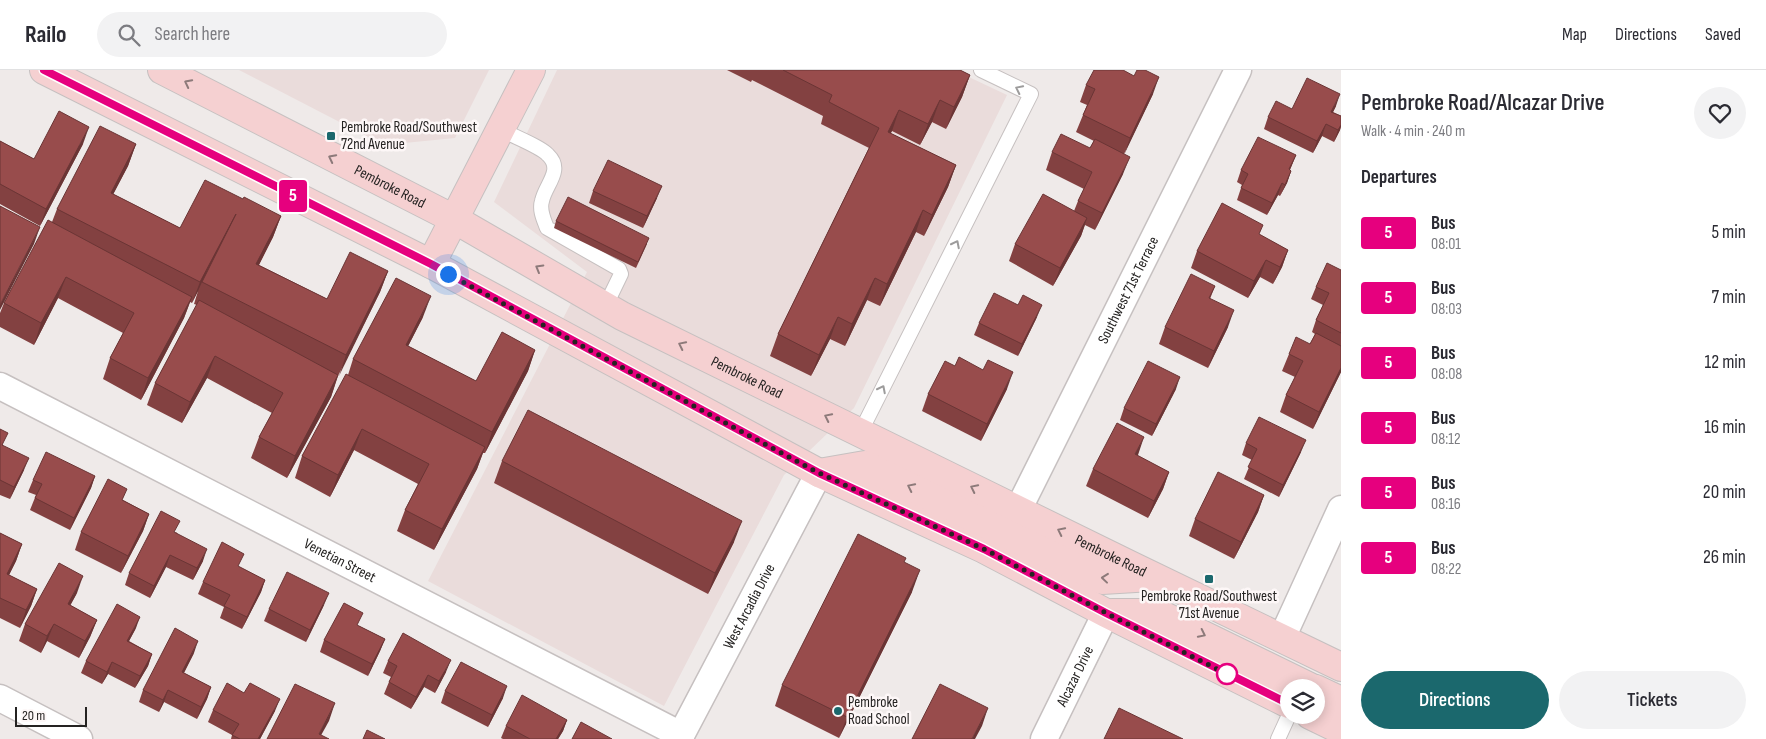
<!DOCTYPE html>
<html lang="en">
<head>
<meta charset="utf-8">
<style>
  body { margin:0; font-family:"Sofia Sans Condensed",sans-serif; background:#f2f2f3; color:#2b2b33; height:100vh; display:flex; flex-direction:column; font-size:19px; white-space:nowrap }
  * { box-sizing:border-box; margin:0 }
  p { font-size:16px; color:#7c7c81 }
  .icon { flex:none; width:28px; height:28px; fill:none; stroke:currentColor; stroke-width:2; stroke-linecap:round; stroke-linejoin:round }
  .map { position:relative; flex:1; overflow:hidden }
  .panel { display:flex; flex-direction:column; background:#fff; width:425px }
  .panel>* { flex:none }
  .badge { padding:0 10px; border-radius:4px; font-size:18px; line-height:32px }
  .tools { position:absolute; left:1280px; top:609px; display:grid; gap:10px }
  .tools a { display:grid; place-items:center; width:45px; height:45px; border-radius:50%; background:#fff; box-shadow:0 2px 12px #0003; font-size:25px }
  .scale { position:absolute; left:15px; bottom:12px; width:72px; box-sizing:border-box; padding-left:5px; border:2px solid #252322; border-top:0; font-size:14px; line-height:18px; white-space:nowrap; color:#252322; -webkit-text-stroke:4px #fdf7f7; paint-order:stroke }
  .you { position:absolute; width:25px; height:25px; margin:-12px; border:4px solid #fff; border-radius:50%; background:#1a73e8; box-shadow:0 0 0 8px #1a73e833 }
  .map>.badge { position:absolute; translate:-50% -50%; box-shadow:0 0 0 2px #fff }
  h2 { padding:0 20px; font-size:19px; line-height:45px }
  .round { display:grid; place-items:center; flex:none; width:52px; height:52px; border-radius:26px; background:#f2f2f3 }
  .overview { display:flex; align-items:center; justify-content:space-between; height:85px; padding:0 20px }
  h1 { font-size:24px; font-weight:600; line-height:38px }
  .action { display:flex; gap:10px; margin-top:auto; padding:10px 20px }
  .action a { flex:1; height:58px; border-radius:30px; background:#1b686d; color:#fff; font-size:20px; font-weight:600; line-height:58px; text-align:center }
  .action a+a { background:#f2f2f3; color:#2b2b33 }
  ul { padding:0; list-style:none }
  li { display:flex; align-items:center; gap:15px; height:65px; padding:0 20px }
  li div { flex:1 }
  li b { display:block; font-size:19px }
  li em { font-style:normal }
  li .badge { min-width:55px; font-weight:700; text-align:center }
  header { display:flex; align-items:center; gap:30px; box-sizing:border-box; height:70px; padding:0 25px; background:#fff; border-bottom:1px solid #e1e1e2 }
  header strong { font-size:24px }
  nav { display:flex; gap:28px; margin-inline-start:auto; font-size:18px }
  .search { width:350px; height:45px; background:#f2f2f3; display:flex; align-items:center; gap:12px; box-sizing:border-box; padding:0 18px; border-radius:28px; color:#7c7c81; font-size:19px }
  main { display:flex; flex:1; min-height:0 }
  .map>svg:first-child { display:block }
</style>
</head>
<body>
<header>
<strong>Railo</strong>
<div class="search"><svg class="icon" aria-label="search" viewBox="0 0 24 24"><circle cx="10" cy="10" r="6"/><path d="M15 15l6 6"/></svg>Search here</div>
<nav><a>Map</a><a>Directions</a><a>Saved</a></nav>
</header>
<main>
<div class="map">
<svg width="1341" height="669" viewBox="0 0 1341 669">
  <rect width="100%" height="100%" fill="#efeae9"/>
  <g fill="#eadcdb">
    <path d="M 239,0 L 489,0 L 455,68 L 384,75 Z"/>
    <path d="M 557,0 L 954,0 L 1007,25 L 854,338 L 784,405 L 664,636 L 428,511 L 587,202 L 494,132 Z"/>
  </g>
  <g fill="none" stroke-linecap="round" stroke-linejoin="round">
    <g stroke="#c6c0c0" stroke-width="16">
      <g id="lane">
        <path d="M 500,59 C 512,66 540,76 548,85 C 564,100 545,115 542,131 C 539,140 544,150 547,158 L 619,199 L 621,204 L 605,237"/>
        <path d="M 860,363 L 1031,24 L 981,0"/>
        <path d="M 1278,669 L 1289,645"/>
      </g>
    </g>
    <g stroke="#c6c0c0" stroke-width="29">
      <g id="street">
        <path id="s1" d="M 0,316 L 681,665"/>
        <path id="s2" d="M 1018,440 L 1238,0"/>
        <path d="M 1282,568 L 1341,439"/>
        <path d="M 0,628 L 79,669"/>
        <path id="s3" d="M 679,669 L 819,403"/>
        <path id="s4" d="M 1044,669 L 1106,543"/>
      </g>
    </g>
    <g stroke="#c6c0c0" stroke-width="30">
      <g id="secondary">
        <path d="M 44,0 L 431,194 L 819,403 L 984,479 L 1106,543 L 1289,634"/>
        <path id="s5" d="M 162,0 L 454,149 L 622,246 L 1132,496 L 1341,597"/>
        <path d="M 431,194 L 531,0"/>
        <path d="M 819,403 L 865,395 L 1102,510 L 1152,507"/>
        <path d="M 1112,543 L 1158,543 L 1312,618"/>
        <path d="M 1316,619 L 1341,631"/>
        <path d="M 1310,645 L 1341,660"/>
      </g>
    </g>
    <use href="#lane" stroke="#fff" stroke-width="14"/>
    <use href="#street" stroke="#fff" stroke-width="26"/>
    <use href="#secondary" stroke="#f5d0d1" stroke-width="28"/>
  </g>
  <g fill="#834141">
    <path d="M 727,0 L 960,0 L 970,5 L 962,27 L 946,59 L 932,52 L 920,75 L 892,61 L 890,63 L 956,95 L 948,117 L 924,166 L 916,162 L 880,236 L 867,230 L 845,276 L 830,269 L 811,306 L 770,286 L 778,264 L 869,78 L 821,54 L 823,46 L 752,10 L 751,12 Z"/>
    <path d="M 1086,15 L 1153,24 L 1124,84 L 1123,104 L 1095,160 L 1085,155 L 1081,166 L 1053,216 L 1009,191 L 1015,174 L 1074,141 L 1078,131 L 1084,119 L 1046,100 L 1052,82 L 1090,78 L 1094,71 L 1076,62 L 1083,45 L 1087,35 L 1080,32 Z"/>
    <path d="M 1336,36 L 1333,42 L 1341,46 L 1341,57 L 1340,60 L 1334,72 L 1322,66 L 1313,83 L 1264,59 L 1268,47 L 1292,39 Z"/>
    <path d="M 0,71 L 34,89 L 83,74 L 40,156 L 0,134 Z"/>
    <path d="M 136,74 L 128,96 L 113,124 L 180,158 L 243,129 L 281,146 L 273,167 L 259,195 L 327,229 L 388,201 L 380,222 L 338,306 L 331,327 L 287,408 L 251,388 L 259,367 L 272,343 L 207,308 L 182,353 L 147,335 L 155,313 L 197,235 L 194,234 L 198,221 L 192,233 L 190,232 L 184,248 L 141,330 L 103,309 L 110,288 L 123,263 L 58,228 L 34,275 L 0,257 L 0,243 L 4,233 L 52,152 L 57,139 Z"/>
    <path d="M 1296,85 L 1290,100 L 1291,101 L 1287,113 L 1280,126 L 1278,125 L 1267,145 L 1237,130 L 1242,115 L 1237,112 L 1241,100 Z"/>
    <path d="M 593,121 L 657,128 L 643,158 L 589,133 Z"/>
    <path d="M 556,151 L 647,174 L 636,198 L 554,158 Z"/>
    <path d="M 1260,165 L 1288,180 L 1282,197 L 1273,214 L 1260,207 L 1248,228 L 1191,198 L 1197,181 Z"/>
    <path d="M 1341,200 L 1341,302 L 1313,359 L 1280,342 L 1286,325 L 1295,307 L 1282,301 L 1289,284 L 1310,274 L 1315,264 L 1312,262 L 1316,250 L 1323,235 L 1311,229 L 1316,217 Z"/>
    <path d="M 1215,216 L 1210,229 L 1228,257 L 1208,298 L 1159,274 L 1165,257 Z"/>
    <path d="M 423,247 L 408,276 L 476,311 L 535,280 L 528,301 L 485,383 L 483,383 L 477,399 L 434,480 L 397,461 L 405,440 L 418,414 L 354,380 L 330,427 L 295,408 L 302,386 L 348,305 L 353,289 Z"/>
    <path d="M 1037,247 L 1018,286 L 974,265 L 979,253 Z"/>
    <path d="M 955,296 L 983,300 L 1007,319 L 981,371 L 922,341 L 928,324 Z"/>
    <path d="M 1176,319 L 1152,366 L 1120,350 L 1124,338 Z"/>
    <path d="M 0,359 L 3,376 L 24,400 L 10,429 L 0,425 Z"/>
    <path d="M 1246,373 L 1301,382 L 1279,427 L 1244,409 L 1252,390 L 1242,385 Z"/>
    <path d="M 1138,386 L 1169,402 L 1163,419 L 1148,448 L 1086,416 L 1093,399 Z"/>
    <path d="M 502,391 L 734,472 L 708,524 L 494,413 Z"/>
    <path d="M 95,406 L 91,418 L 70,460 L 30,440 L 36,425 L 28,422 L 33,410 Z"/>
    <path d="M 1264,425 L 1258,442 L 1234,489 L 1189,466 L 1195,449 Z"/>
    <path d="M 123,430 L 149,444 L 143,461 L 121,503 L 75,480 L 81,462 Z"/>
    <path d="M 176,462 L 203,491 L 193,510 L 166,497 L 150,528 L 125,515 L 129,503 Z"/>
    <path d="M 0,463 L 22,474 L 16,491 L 9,505 L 37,519 L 31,536 L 20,558 L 0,548 Z"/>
    <path d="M 904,493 L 912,522 L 839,668 L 775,636 L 782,615 Z"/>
    <path d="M 239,497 L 265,510 L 261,522 L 242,559 L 220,548 L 224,537 L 198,524 L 203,512 Z"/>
    <path d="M 77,523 L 70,535 L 97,550 L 90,567 L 79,588 L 47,571 L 41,583 L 19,571 L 25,554 Z"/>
    <path d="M 324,535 L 306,572 L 264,551 L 269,539 Z"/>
    <path d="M 359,556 L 385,569 L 380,581 L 368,606 L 320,582 L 324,570 Z"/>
    <path d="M 136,558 L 129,571 L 152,584 L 148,596 L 135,618 L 108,604 L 102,614 L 81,603 L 86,591 Z"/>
    <path d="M 194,583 L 184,603 L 211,617 L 207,629 L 197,649 L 164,632 L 159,642 L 139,632 L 143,620 Z"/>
    <path d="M 388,591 L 446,602 L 435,623 L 424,617 L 411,639 L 384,624 L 391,607 L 383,603 Z"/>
    <path d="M 445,621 L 503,628 L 488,657 L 441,633 Z"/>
    <path d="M 213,640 L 275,641 L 260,669 L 231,669 L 232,665 L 208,652 Z"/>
    <path d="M 567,650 L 563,661 L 558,669 L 503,669 L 501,668 L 506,656 Z"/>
  </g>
  <g fill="#6a3535">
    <path d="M 970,5 L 962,27 L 946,59 L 954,37 Z"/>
    <path d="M 1159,7 L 1153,24 L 1124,85 L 1130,68 Z"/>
    <path d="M 1340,24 L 1336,36 L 1327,54 L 1331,42 Z"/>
    <path d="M 940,30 L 932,52 L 920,75 L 928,54 Z"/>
    <path d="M 899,40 L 892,61 L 880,84 L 888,62 Z"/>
    <path d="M 1326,54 L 1322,66 L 1313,83 L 1317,71 Z"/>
    <path d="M 1341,55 L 1340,60 L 1334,72 L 1338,60 Z"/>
    <path d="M 89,57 L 83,74 L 40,156 L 46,139 Z"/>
    <path d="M 136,74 L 128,96 L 103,144 L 111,123 Z"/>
    <path d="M 1296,85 L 1291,97 L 1284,111 L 1289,99 Z"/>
    <path d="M 1130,87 L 1123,104 L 1095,160 L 1102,143 Z"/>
    <path d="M 956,95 L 948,117 L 924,166 L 932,145 Z"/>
    <path d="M 1291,101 L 1287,113 L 1280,126 L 1285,115 Z"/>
    <path d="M 1282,113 L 1278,125 L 1267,145 L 1272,133 Z"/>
    <path d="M 662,116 L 657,128 L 643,158 L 647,146 Z"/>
    <path d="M 923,140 L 916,162 L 880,236 L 887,214 Z"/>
    <path d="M 236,144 L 202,212 L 198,221 L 192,233 L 200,212 Z"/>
    <path d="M 281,146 L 273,167 L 248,216 L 256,194 Z"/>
    <path d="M 1087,148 L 1081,166 L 1053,216 L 1060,198 Z"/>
    <path d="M 40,157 L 34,174 L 0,240 L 0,235 Z"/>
    <path d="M 1288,180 L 1282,197 L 1273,214 L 1280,197 Z"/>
    <path d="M 1266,190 L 1260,207 L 1248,228 L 1254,211 Z"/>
    <path d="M 388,201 L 380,222 L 339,306 L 346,285 Z"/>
    <path d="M 66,207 L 58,228 L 34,275 L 41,253 Z"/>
    <path d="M 875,208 L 867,230 L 845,276 L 852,254 Z"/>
    <path d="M 431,226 L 423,247 L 398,296 L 406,275 Z"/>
    <path d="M 192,227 L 184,248 L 141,330 L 148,308 Z"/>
    <path d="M 1042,235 L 1037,247 L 1018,286 L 1022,274 Z"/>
    <path d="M 1234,240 L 1228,257 L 1208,298 L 1214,281 Z"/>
    <path d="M 838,247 L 830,269 L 811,306 L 819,285 Z"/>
    <path d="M 535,280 L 528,301 L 485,383 L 492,362 Z"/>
    <path d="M 215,286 L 207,308 L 182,353 L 190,332 Z"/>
    <path d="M 1341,298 L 1341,302 L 1313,359 L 1319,342 Z"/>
    <path d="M 1013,302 L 1007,319 L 981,371 L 987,354 Z"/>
    <path d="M 338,305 L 331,327 L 287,408 L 295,386 Z"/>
    <path d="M 1180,307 L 1176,319 L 1152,366 L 1156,354 Z"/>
    <path d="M 362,359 L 354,380 L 330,427 L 338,405 Z"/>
    <path d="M 1144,367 L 1138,385 L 1129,402 L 1135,384 Z"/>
    <path d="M 1306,370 L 1301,382 L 1279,427 L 1283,415 Z"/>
    <path d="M 485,377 L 477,399 L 434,480 L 442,459 Z"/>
    <path d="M 29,388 L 24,400 L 10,429 L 14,417 Z"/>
    <path d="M 1169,402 L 1163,419 L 1148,448 L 1154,431 Z"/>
    <path d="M 95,406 L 91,418 L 70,460 L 74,448 Z"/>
    <path d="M 1264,425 L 1258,442 L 1234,489 L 1241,472 Z"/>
    <path d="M 149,444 L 143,461 L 121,503 L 128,486 Z"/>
    <path d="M 742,451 L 734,472 L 708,524 L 715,503 Z"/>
    <path d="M 22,474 L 16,491 L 1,521 L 7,504 Z"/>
    <path d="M 207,479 L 203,491 L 193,510 L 197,498 Z"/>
    <path d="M 170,485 L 166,497 L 150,528 L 154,516 Z"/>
    <path d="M 920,500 L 912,522 L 839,668 L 847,647 Z"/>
    <path d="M 83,506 L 77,523 L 62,551 L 68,534 Z"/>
    <path d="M 265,510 L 261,522 L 242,559 L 247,547 Z"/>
    <path d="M 37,519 L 31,536 L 20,558 L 26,540 Z"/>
    <path d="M 329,523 L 324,535 L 306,572 L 310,560 Z"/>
    <path d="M 140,547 L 136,558 L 123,582 L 127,571 Z"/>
    <path d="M 97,550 L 90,567 L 79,588 L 85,571 Z"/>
    <path d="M 54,554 L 47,571 L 41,583 L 47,566 Z"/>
    <path d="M 385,569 L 380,581 L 368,606 L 372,594 Z"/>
    <path d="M 198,571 L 194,583 L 178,614 L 182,602 Z"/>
    <path d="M 152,584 L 148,596 L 135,618 L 140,606 Z"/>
    <path d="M 451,590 L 446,602 L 435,623 L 439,611 Z"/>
    <path d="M 112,592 L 108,604 L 102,614 L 107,602 Z"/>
    <path d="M 428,605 L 424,617 L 411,639 L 416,627 Z"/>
    <path d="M 507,616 L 503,628 L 488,657 L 492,645 Z"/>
    <path d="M 211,617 L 207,629 L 197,649 L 201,637 Z"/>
    <path d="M 168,620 L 164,632 L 159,642 L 163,630 Z"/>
    <path d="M 280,629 L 275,641 L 260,669 L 258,669 Z"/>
    <path d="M 335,633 L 329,651 L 319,669 L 319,664 Z"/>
    <path d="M 988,638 L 982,656 L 975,669 L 972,669 Z"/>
    <path d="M 567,650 L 563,661 L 558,669 L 556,669 Z"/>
  </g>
  <g fill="#984c4c" stroke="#6a3535">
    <path d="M 783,0 L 960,0 L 970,5 L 954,37 L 940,30 L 928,54 L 899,40 L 888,62 L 956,95 L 932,145 L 923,140 L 887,214 L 875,208 L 852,254 L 838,247 L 819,285 L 778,264 L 879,58 L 829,32 L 832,25 Z"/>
    <path d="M 1094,0 L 1123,0 L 1134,6 L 1137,0 L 1145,0 L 1159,7 L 1130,68 L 1083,45 L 1095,19 L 1086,15 Z"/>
    <path d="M 1307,8 L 1340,24 L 1331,42 L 1341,46 L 1341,55 L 1338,60 L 1326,54 L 1317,71 L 1268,47 L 1276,31 L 1292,39 Z"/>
    <path d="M 59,41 L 89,57 L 46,139 L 0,114 L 0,71 L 34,89 Z"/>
    <path d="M 100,56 L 136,74 L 111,123 L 180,158 L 205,110 L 243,129 L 244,127 L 281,146 L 256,194 L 327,229 L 350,182 L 388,201 L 346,285 L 202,212 L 236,144 L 200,212 L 57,139 Z"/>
    <path d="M 1061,64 L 1090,78 L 1095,69 L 1130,87 L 1102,143 L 1078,131 L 1092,102 L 1052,82 Z"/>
    <path d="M 1258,67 L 1296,85 L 1289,99 L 1291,101 L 1285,115 L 1282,113 L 1272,133 L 1241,118 L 1248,104 L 1241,100 Z"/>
    <path d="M 608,90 L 662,116 L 647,146 L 593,121 Z"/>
    <path d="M 1043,124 L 1087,148 L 1060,198 L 1015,174 Z"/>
    <path d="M 568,127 L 649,168 L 638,192 L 556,151 Z"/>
    <path d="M 1222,133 L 1263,155 L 1259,164 L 1288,180 L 1280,197 L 1266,190 L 1254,211 L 1197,181 Z"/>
    <path d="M 0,136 L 40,157 L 0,235 Z"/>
    <path d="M 48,150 L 192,227 L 148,308 L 110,288 L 134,243 L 66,207 L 41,253 L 4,233 Z"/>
    <path d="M 1327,193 L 1341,200 L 1341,263 L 1316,250 L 1329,223 L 1316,217 Z"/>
    <path d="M 1191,204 L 1215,216 L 1209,228 L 1234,240 L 1214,281 L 1165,257 Z"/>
    <path d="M 396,208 L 431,226 L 406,275 L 476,311 L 502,262 L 535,280 L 492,362 L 353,289 Z"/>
    <path d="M 994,223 L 1018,235 L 1023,225 L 1042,235 L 1022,274 L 979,253 Z"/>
    <path d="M 199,230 L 338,305 L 295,386 L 259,367 L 283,323 L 215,286 L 190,332 L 155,313 Z"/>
    <path d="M 1316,263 L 1341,276 L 1341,298 L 1319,342 L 1286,325 L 1303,291 L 1289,284 L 1296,267 L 1310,274 Z"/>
    <path d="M 959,287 L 983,300 L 988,290 L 1013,302 L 987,354 L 928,324 L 945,291 L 955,296 Z"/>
    <path d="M 1148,291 L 1180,307 L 1156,354 L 1124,338 Z"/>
    <path d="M 346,304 L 485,377 L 442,459 L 405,440 L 429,394 L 362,359 L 338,405 L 302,386 Z"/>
    <path d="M 528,340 L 742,451 L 715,503 L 502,391 Z"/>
    <path d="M 1259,347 L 1306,370 L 1283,415 L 1248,397 L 1257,379 L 1246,373 Z"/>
    <path d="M 1117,353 L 1144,367 L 1135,384 L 1169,402 L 1154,431 L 1093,399 Z"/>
    <path d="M 0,359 L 8,363 L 2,375 L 29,388 L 14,417 L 0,410 Z"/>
    <path d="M 46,382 L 95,406 L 74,448 L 35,428 L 42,414 L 33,410 Z"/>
    <path d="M 1218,402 L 1264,425 L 1241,472 L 1195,449 Z"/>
    <path d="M 108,409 L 127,419 L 122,430 L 149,444 L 128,486 L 81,462 Z"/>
    <path d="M 161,441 L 180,451 L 174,462 L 207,479 L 197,498 L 170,485 L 154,516 L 129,503 Z"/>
    <path d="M 0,463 L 22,474 L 7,504 L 37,519 L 26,540 L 0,528 Z"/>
    <path d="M 858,464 L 906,488 L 904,492 L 920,500 L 847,647 L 782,615 Z"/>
    <path d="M 222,472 L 244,484 L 238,496 L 265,510 L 247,547 L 224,536 L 230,525 L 203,512 Z"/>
    <path d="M 59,493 L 83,506 L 68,534 L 97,550 L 85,571 L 54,554 L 47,566 L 25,554 Z"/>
    <path d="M 287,502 L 329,523 L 310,560 L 269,539 Z"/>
    <path d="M 344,533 L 363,543 L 357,555 L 385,569 L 372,594 L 324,570 Z"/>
    <path d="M 117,534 L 140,547 L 127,571 L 152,584 L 140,606 L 112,592 L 107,602 L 86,591 Z"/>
    <path d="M 175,558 L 198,571 L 182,602 L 211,617 L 201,637 L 168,620 L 163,630 L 143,620 Z"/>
    <path d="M 403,563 L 451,590 L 439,611 L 428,605 L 416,627 L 389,612 L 397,596 L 388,591 Z"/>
    <path d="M 461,592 L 507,616 L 492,645 L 445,621 Z"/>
    <path d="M 227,613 L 244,623 L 250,613 L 280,629 L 258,669 L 240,669 L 232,665 L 239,654 L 213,640 Z"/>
    <path d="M 295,614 L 335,633 L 319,664 L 329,669 L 267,669 Z"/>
    <path d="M 940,614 L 988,638 L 972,669 L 912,669 Z"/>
    <path d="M 522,625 L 567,650 L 556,669 L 530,669 L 506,656 Z"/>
    <path d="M 1119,638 L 1183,669 L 1104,669 Z"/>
    <path d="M 581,652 L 612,669 L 572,669 Z"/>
    <path d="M 367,660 L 385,669 L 363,669 Z"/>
  </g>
  <defs><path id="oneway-chevron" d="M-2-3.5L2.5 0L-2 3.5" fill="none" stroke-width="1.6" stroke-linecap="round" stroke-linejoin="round" transform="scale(1.25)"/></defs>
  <g stroke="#8d7a7a">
    <use href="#oneway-chevron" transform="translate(188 13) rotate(-153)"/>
    <use href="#oneway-chevron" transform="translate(332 88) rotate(-153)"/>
    <use href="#oneway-chevron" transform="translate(539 198) rotate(-150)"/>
    <use href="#oneway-chevron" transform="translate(682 275) rotate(-154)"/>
    <use href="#oneway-chevron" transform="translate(828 347) rotate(-154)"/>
    <use href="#oneway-chevron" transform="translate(911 417) rotate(-154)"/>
    <use href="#oneway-chevron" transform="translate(974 418) rotate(-154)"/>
    <use href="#oneway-chevron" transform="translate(1061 461) rotate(-154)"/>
    <use href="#oneway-chevron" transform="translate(1105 508) rotate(-174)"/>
    <use href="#oneway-chevron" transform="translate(1202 564) rotate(26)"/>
  </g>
  <g stroke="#9d9c9c">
    <use href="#oneway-chevron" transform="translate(1019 19) rotate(-154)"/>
    <use href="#oneway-chevron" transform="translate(956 174) rotate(-63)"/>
    <use href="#oneway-chevron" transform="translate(882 319) rotate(-63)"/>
  </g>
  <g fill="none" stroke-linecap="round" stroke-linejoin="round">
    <g stroke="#fff" stroke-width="11">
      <path id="line" d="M 44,0 L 431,194 L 819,403 L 984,479 L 1106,543 L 1289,634"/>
    </g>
    <use href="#line" stroke="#e6007e" stroke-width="8"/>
    <path stroke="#252322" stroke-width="5" stroke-dasharray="0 9" d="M 448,204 L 819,403 L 984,479 L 1106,543 L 1227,604"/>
  </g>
  <g fill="#1b686d" stroke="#fdf7f7" stroke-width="2">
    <rect x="326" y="61" width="10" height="10" rx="2.5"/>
    <rect x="1204" y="504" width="10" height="10" rx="2.5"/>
    <circle cx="838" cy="641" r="5"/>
  </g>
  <circle fill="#fff" stroke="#e6007e" stroke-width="2.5" cx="1227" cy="604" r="10"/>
  <g text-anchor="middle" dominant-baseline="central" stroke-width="5" stroke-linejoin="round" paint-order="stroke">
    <g font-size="15" fill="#252322" stroke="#fdf7f7" text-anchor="start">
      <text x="341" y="57">Pembroke Road/Southwest<tspan x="341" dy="17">72nd Avenue</tspan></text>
      <text x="1209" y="526" text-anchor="middle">Pembroke Road/Southwest<tspan x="1209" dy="17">71st Avenue</tspan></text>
      <text x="848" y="632">Pembroke<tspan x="848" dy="17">Road School</tspan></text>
    </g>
    <g font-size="15" fill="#252322" stroke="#fdf7f7">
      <text stroke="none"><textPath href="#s5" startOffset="256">Pembroke Road</textPath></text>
      <text stroke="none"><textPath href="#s2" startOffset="246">Southwest 71st Terrace</textPath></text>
      <text stroke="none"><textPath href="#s5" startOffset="661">Pembroke Road</textPath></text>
      <text stroke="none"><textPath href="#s5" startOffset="1066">Pembroke Road</textPath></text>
      <text stroke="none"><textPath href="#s1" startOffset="382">Venetian Street</textPath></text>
      <text stroke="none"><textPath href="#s3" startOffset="150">West Arcadia Drive</textPath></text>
      <text stroke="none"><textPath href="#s4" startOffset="70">Alcazar Drive</textPath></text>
    </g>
  </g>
</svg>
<div class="tools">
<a><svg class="icon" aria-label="layers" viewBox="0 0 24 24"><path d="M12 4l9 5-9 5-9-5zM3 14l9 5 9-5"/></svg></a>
</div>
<div class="scale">20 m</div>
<div class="you" style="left:448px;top:204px"></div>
<b class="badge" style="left:293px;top:126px;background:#e6007e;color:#fff">5</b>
</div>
<section class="panel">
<div class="overview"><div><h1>Pembroke Road/Alcazar Drive</h1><p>Walk · 4 min · 240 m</p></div><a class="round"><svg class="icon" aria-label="heart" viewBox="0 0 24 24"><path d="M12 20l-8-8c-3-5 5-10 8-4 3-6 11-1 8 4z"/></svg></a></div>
<h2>Departures</h2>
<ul>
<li><span class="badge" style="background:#e6007e;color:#fff">5</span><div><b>Bus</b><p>08:01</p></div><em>5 min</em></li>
<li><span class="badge" style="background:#e6007e;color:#fff">5</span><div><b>Bus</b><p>08:03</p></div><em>7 min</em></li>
<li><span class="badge" style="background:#e6007e;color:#fff">5</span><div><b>Bus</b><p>08:08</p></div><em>12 min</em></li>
<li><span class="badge" style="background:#e6007e;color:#fff">5</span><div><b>Bus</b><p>08:12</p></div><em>16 min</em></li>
<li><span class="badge" style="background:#e6007e;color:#fff">5</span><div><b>Bus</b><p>08:16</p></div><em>20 min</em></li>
<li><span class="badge" style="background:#e6007e;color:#fff">5</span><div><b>Bus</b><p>08:22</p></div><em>26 min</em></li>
</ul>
<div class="action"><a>Directions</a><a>Tickets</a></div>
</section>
</main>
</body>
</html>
